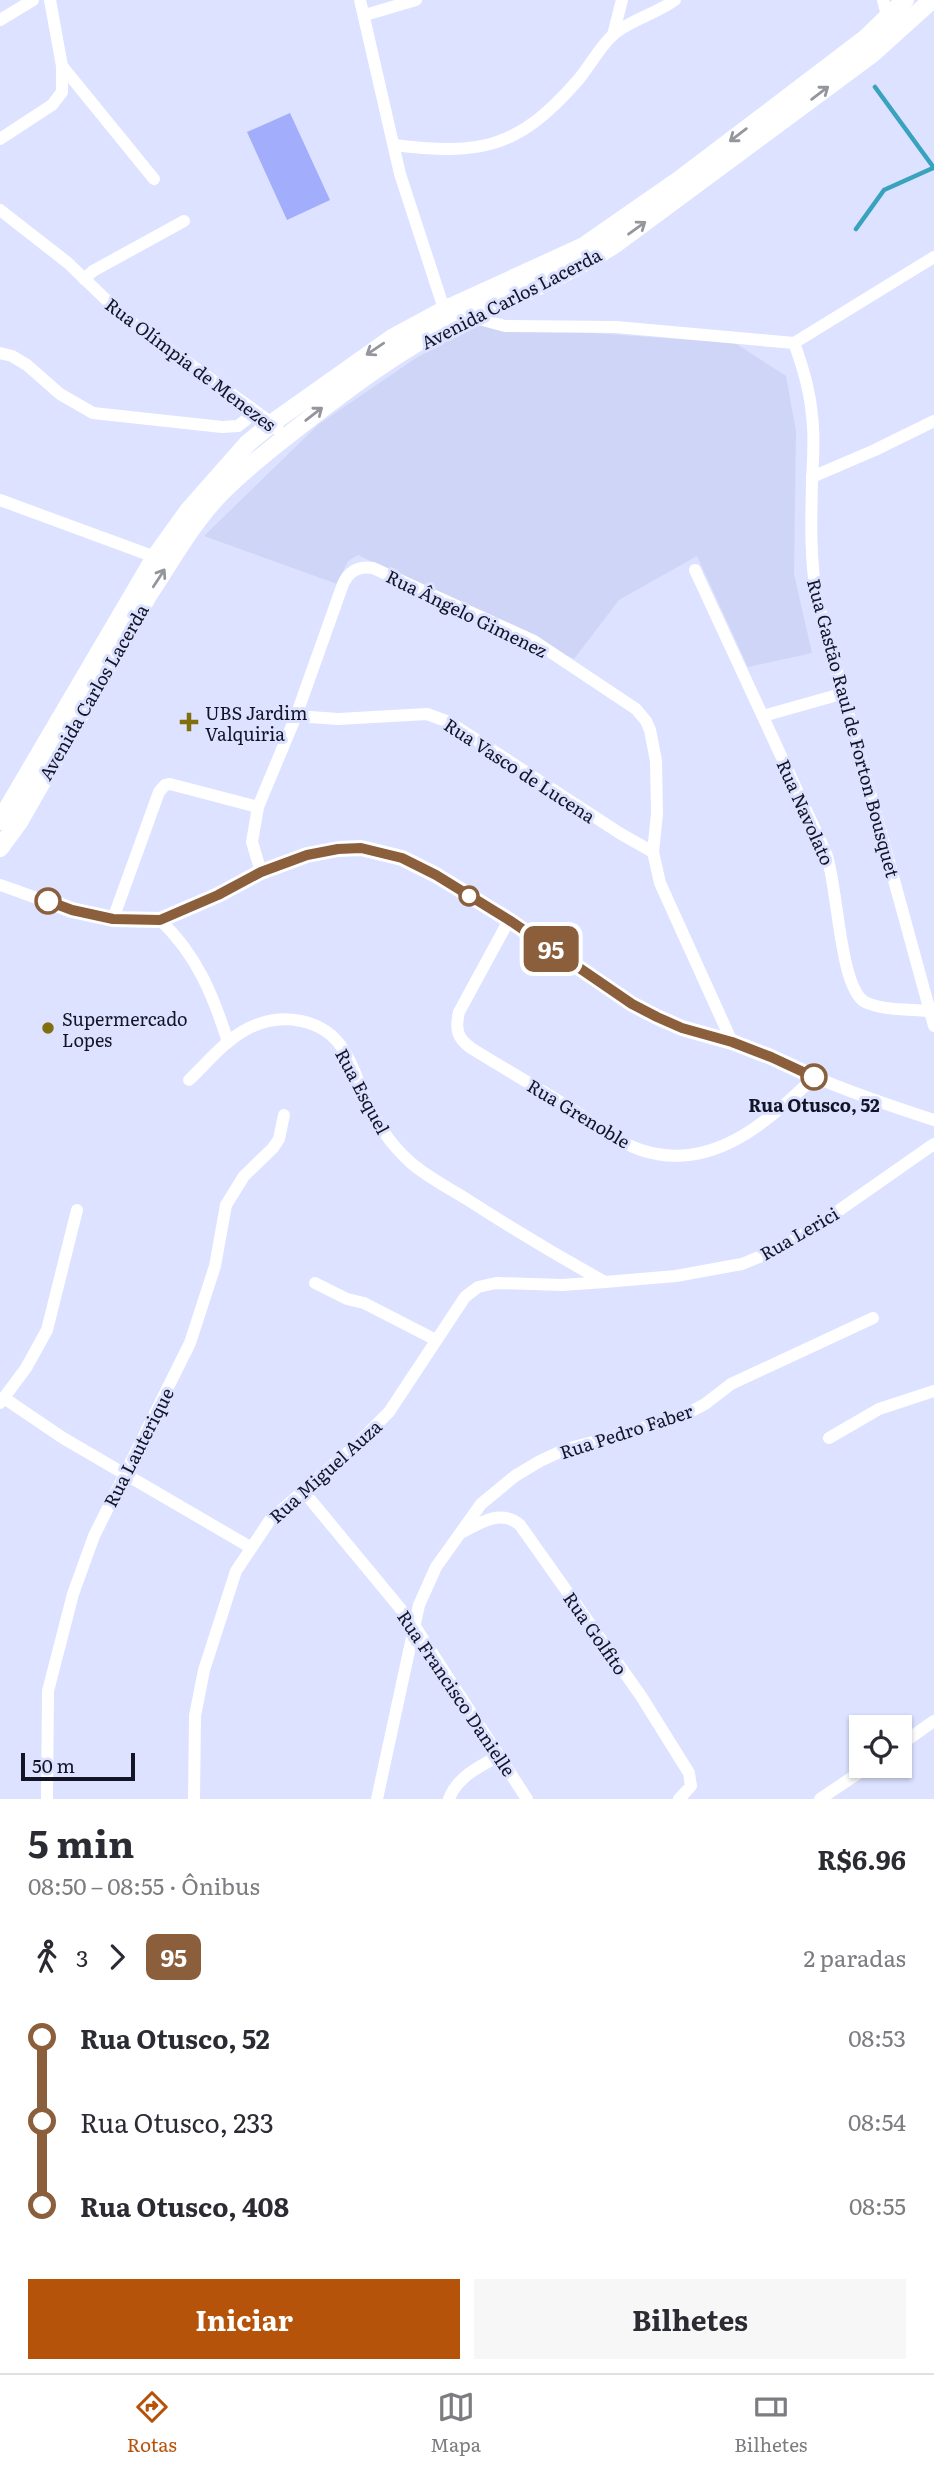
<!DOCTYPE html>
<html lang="pt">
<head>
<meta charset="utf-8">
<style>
  body { margin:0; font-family:Literata,serif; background:#f7f7f7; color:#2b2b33; height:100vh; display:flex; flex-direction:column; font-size:26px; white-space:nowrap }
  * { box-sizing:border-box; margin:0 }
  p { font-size:23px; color:#7c7c81 }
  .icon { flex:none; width:38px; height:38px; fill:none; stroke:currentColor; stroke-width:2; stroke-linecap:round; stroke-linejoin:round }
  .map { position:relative; height:1799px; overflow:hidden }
  .drawer { display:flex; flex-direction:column; background:#fff; flex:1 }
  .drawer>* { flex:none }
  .badge { padding:0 14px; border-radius:10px; font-size:24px; line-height:46px }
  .buttons { position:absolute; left:849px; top:1715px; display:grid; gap:14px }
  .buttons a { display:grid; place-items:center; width:63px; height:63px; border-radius:0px; background:#fff; box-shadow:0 2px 5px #0004; font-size:35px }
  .scale { position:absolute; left:21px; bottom:18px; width:114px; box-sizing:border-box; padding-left:7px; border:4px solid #131526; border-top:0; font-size:19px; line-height:24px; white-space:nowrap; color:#131526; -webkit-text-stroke:5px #dce2ff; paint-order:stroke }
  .map>.badge { position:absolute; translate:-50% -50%; box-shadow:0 0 0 4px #fff }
  .legs { display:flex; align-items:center; gap:10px; height:77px; padding:0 28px; font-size:23px }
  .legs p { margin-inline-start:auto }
  .head { display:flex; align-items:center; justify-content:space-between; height:119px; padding:0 28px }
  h1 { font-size:38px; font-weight:700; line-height:52px }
  .action { display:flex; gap:14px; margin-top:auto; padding:14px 28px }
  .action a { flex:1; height:80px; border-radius:0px; background:#b45309; color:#fff; font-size:28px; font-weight:700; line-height:80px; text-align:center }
  .action a+a { background:#f7f7f7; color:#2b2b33 }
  ul { padding:0 28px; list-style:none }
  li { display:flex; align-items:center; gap:24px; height:84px; font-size:26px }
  li i { display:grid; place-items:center; width:10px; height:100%; margin:0 9px; background:currentColor }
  li i::after { content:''; width:18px; height:18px; margin:-9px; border:5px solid; border-radius:50%; background:#fff }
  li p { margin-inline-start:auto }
  li:first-child i { background:linear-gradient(#0000 50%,currentColor 0) }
  li:last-child i { background:linear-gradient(currentColor 50%,#0000 0) }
  .tab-bar { display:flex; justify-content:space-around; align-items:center; height:98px; border-top:2px solid #e1e1e2; background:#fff; font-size:19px; color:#7c7c81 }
  .tab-bar a { display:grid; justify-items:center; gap:4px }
  .tab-bar .active { color:#b45309 }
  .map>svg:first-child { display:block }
</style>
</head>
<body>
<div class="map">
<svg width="934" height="1799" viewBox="0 0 934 1799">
  <rect width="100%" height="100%" fill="#dce2ff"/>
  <path fill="#cfd5f6" d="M 480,325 L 735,343 L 786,376 L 796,431 L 794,574 L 812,653 L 748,667 L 697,556 L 619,600 L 574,659 L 358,555 L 348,561 L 337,584 L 204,536 L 319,424 L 419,356 Z"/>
  <path fill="#a2adfb" d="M 290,113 L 330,200 L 287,220 L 247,132 Z"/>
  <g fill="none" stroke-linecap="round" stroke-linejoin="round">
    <g stroke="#39a2bc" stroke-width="4.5">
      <path d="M 875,87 L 934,168"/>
      <path d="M 856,229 L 884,190 L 933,168"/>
    </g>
    <g stroke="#fff" stroke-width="12">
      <path d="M 360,0 L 400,174 L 446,315"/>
      <path d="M 883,0 L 889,23"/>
      <path d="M 365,15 L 416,0"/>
      <path d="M 0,20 L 33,0"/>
      <path d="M 613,35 L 622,0"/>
      <path d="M 62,66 L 154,179"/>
      <path d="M 0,139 L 52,105 L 62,92 L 62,66 L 50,0"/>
      <path d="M 394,145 C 481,156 519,148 578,80 C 590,66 600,46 614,34 C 632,19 656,14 675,0"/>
      <path d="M 0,210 L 68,263 L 123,316 L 272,423 L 285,437"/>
      <path d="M 84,279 L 93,271 L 184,221"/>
      <path d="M 468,316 L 505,326 L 616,327 L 794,343 L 934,257"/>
      <path d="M 794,343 C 803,367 810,391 812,416 C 815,438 813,459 812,481 C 811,521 810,560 817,599 L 934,1026"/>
      <path d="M 0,353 L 12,356 L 27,365 L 60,394 L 93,413 L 222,427 L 238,426 L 256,412"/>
      <path d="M 812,477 L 875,450 L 934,421"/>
      <path d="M 0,500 L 155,557"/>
      <path d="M 695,570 L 826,853 C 838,885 839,987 865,1002 C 883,1011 910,1009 929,1011"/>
      <path d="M 296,716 L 338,719 L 427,714 L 449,722 L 621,834 L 653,852"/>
      <path d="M 763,716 L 841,694"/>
      <path d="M 261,872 L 252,842 L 258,807 L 296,716 L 343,584 C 349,571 358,566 373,568 L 534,641 L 636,709 L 646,721 L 650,730 L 656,761 L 657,814 L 653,852 L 660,883 L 732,1042"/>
      <path d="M 0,885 C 50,902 104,927 158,920 C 170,918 182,910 193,906 C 243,884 303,843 361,848 C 399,851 435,874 466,894 C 505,918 543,944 581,969 C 606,986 630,1004 657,1017 C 689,1033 724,1039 757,1051 C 777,1059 795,1069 815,1077 C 854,1094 894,1107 934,1120"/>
      <path d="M 113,919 L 159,792 L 165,785 L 170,784 L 258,807"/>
      <path d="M 160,920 C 197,955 213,995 228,1042"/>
      <path d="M 509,920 L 459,1012 C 455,1029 457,1038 471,1048 C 506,1070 542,1090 576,1112 C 597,1126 617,1142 641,1150 C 710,1173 768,1123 814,1077"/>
      <path d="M 189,1080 C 207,1063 226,1039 249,1028 C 281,1012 323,1018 343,1049 C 352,1062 357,1079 363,1093 C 374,1120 388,1142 410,1162 C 427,1177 449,1188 468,1200 C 513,1229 558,1256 605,1282"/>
      <path d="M 315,1283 L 347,1299 L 364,1303 L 436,1340"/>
      <path d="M 4,1398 L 63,1438 L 250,1547"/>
      <path d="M 0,1403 L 26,1368 L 47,1330 L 77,1210"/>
      <path d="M 829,1438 L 879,1409 L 934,1391"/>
      <path d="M 304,1492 L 414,1625 L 527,1799"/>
      <path d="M 463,1532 C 481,1522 502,1509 520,1525 L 641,1696 L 689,1773 L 691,1786 L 679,1799"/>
      <path d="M 900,1745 L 934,1721"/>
      <path d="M 47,1799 L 48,1691 L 73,1594 L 94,1536 L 190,1343 L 215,1266 L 226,1205 L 244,1176 L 273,1148 L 279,1139 L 284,1115"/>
      <path d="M 194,1799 L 195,1716 L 204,1670 L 236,1571 L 270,1520 L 355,1446 L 389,1412 L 465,1297 L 478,1287 L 496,1283 L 562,1285 L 605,1282 L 676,1276 L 742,1264 L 776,1250 L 808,1232 L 934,1144"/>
      <path d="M 377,1799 L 419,1605 L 436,1567 L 481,1504 L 515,1476 L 540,1461 L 566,1449 L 627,1433 L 688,1413 L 705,1404 L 731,1384 L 873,1318"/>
      <path d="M 449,1799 C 457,1777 480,1766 499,1756"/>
      <path d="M 820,1799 L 869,1766"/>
    </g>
    <g stroke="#fff" stroke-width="18">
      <path d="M 0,821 L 155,557 L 188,511 L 247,444 L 272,423 L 392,338 L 444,310 L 584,246 L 679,180 L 866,38 L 905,0"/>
      <path d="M 0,848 L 19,822 L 149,594 C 171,561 192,523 220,494 C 247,467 278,443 309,419 C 354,384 400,350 451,324 C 465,317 481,313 495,306 C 536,288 576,269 614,245 L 872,54 L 932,0"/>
    </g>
  </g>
  <defs><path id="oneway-shaft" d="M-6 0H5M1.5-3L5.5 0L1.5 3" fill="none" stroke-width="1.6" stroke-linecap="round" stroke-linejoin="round" transform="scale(1.75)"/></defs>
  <g stroke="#95969d">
    <use href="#oneway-shaft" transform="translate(820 93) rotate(-37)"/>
    <use href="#oneway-shaft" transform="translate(738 135) rotate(143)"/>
    <use href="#oneway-shaft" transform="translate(637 228) rotate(-36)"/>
    <use href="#oneway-shaft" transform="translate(375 349) rotate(146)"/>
    <use href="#oneway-shaft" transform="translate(314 414) rotate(-38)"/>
    <use href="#oneway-shaft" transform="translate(159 578) rotate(-57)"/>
  </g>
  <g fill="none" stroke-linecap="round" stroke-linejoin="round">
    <g stroke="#fff" stroke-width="16">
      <path id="line-1" d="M 48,901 L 72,910 L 113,919 L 160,920 L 218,895 L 261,872 L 307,855 L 338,849 L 361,848 L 402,858 L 436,875 L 509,920 L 632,1004 L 657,1017 L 682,1028 L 732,1042 L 771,1057 L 814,1077"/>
    </g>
    <use href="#line-1" stroke="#8b5e3c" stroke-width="10"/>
  </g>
  <g fill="#816e0c" stroke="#dce2ff" stroke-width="2.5">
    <path d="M185.5 711.5h7v7h7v7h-7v7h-7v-7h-7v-7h7z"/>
    <circle cx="48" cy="1028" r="7"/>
  </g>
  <g fill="#fff" stroke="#8b5e3c" stroke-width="3.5">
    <circle cx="469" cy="896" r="9"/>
    <circle cx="48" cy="901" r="12"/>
    <circle cx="814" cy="1077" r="12"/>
  </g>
  <g text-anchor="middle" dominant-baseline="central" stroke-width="6" stroke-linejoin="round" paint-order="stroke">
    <g font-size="18" fill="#131526" stroke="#dce2ff">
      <text transform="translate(511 298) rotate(-27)">Avenida Carlos Lacerda</text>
      <text transform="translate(191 364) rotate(37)">Rua Olímpia de Menezes</text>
      <text transform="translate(467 613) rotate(26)">Rua Ângelo Gimenez</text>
      <text transform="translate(93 692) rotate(-60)">Avenida Carlos Lacerda</text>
      <text transform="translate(854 728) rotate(75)">Rua Gastão Raul de Forton Bousquet</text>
      <text transform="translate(520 770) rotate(33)">Rua Vasco de Lucena</text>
      <text transform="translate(806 812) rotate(66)">Rua Navolato</text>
      <text transform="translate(363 1091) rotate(62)">Rua Esquel</text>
      <text transform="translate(579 1113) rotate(31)">Rua Grenoble</text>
      <text transform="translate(799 1233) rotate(-30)">Rua Lerici</text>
      <text transform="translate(626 1431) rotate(-18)">Rua Pedro Faber</text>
      <text transform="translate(138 1447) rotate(-63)">Rua Lauterique</text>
      <text transform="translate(325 1471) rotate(-42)">Rua Miguel Auza</text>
      <text transform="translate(596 1633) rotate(55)">Rua Golfito</text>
      <text transform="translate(457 1693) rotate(56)">Rua Francisco Danielle</text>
    </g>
    <g font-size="18" fill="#131526" stroke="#dce2ff" text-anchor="start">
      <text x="205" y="712">UBS Jardim<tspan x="205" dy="21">Valquiria</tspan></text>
      <text x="62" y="1018">Supermercado<tspan x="62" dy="21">Lopes</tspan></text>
    </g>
    <g font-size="18" font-weight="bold" fill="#131526" stroke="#dce2ff">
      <text x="814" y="1104">Rua Otusco, 52</text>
    </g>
  </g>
</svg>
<div class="buttons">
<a><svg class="icon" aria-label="locate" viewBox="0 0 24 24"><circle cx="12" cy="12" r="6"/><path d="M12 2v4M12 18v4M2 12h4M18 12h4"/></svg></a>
</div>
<div class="scale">50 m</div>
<b class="badge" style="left:551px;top:949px;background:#8b5e3c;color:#fff">95</b>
</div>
<section class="drawer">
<div class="head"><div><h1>5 min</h1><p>08:50 – 08:55 · Ônibus</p></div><b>R$6.96</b></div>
<div class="legs"><svg class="icon" aria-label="walk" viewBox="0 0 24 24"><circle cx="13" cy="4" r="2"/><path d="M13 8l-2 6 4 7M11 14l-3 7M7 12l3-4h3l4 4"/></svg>3<svg class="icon" aria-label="forward" viewBox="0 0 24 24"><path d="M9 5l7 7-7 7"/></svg><b class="badge" style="background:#8b5e3c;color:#fff">95</b><p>2 paradas</p></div>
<ul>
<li><i style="color:#8b5e3c"></i><b>Rua Otusco, 52</b><p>08:53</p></li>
<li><i style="color:#8b5e3c"></i><span>Rua Otusco, 233</span><p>08:54</p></li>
<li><i style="color:#8b5e3c"></i><b>Rua Otusco, 408</b><p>08:55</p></li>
</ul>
<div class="action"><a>Iniciar</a><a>Bilhetes</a></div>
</section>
<nav class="tab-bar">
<a class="active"><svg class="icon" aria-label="directions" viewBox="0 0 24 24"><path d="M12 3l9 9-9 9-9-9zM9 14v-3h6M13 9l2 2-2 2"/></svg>Rotas</a>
<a><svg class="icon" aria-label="map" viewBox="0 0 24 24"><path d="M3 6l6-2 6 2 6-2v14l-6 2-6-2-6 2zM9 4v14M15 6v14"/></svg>Mapa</a>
<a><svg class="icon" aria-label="tickets" viewBox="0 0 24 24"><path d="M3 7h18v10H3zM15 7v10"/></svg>Bilhetes</a>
</nav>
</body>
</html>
